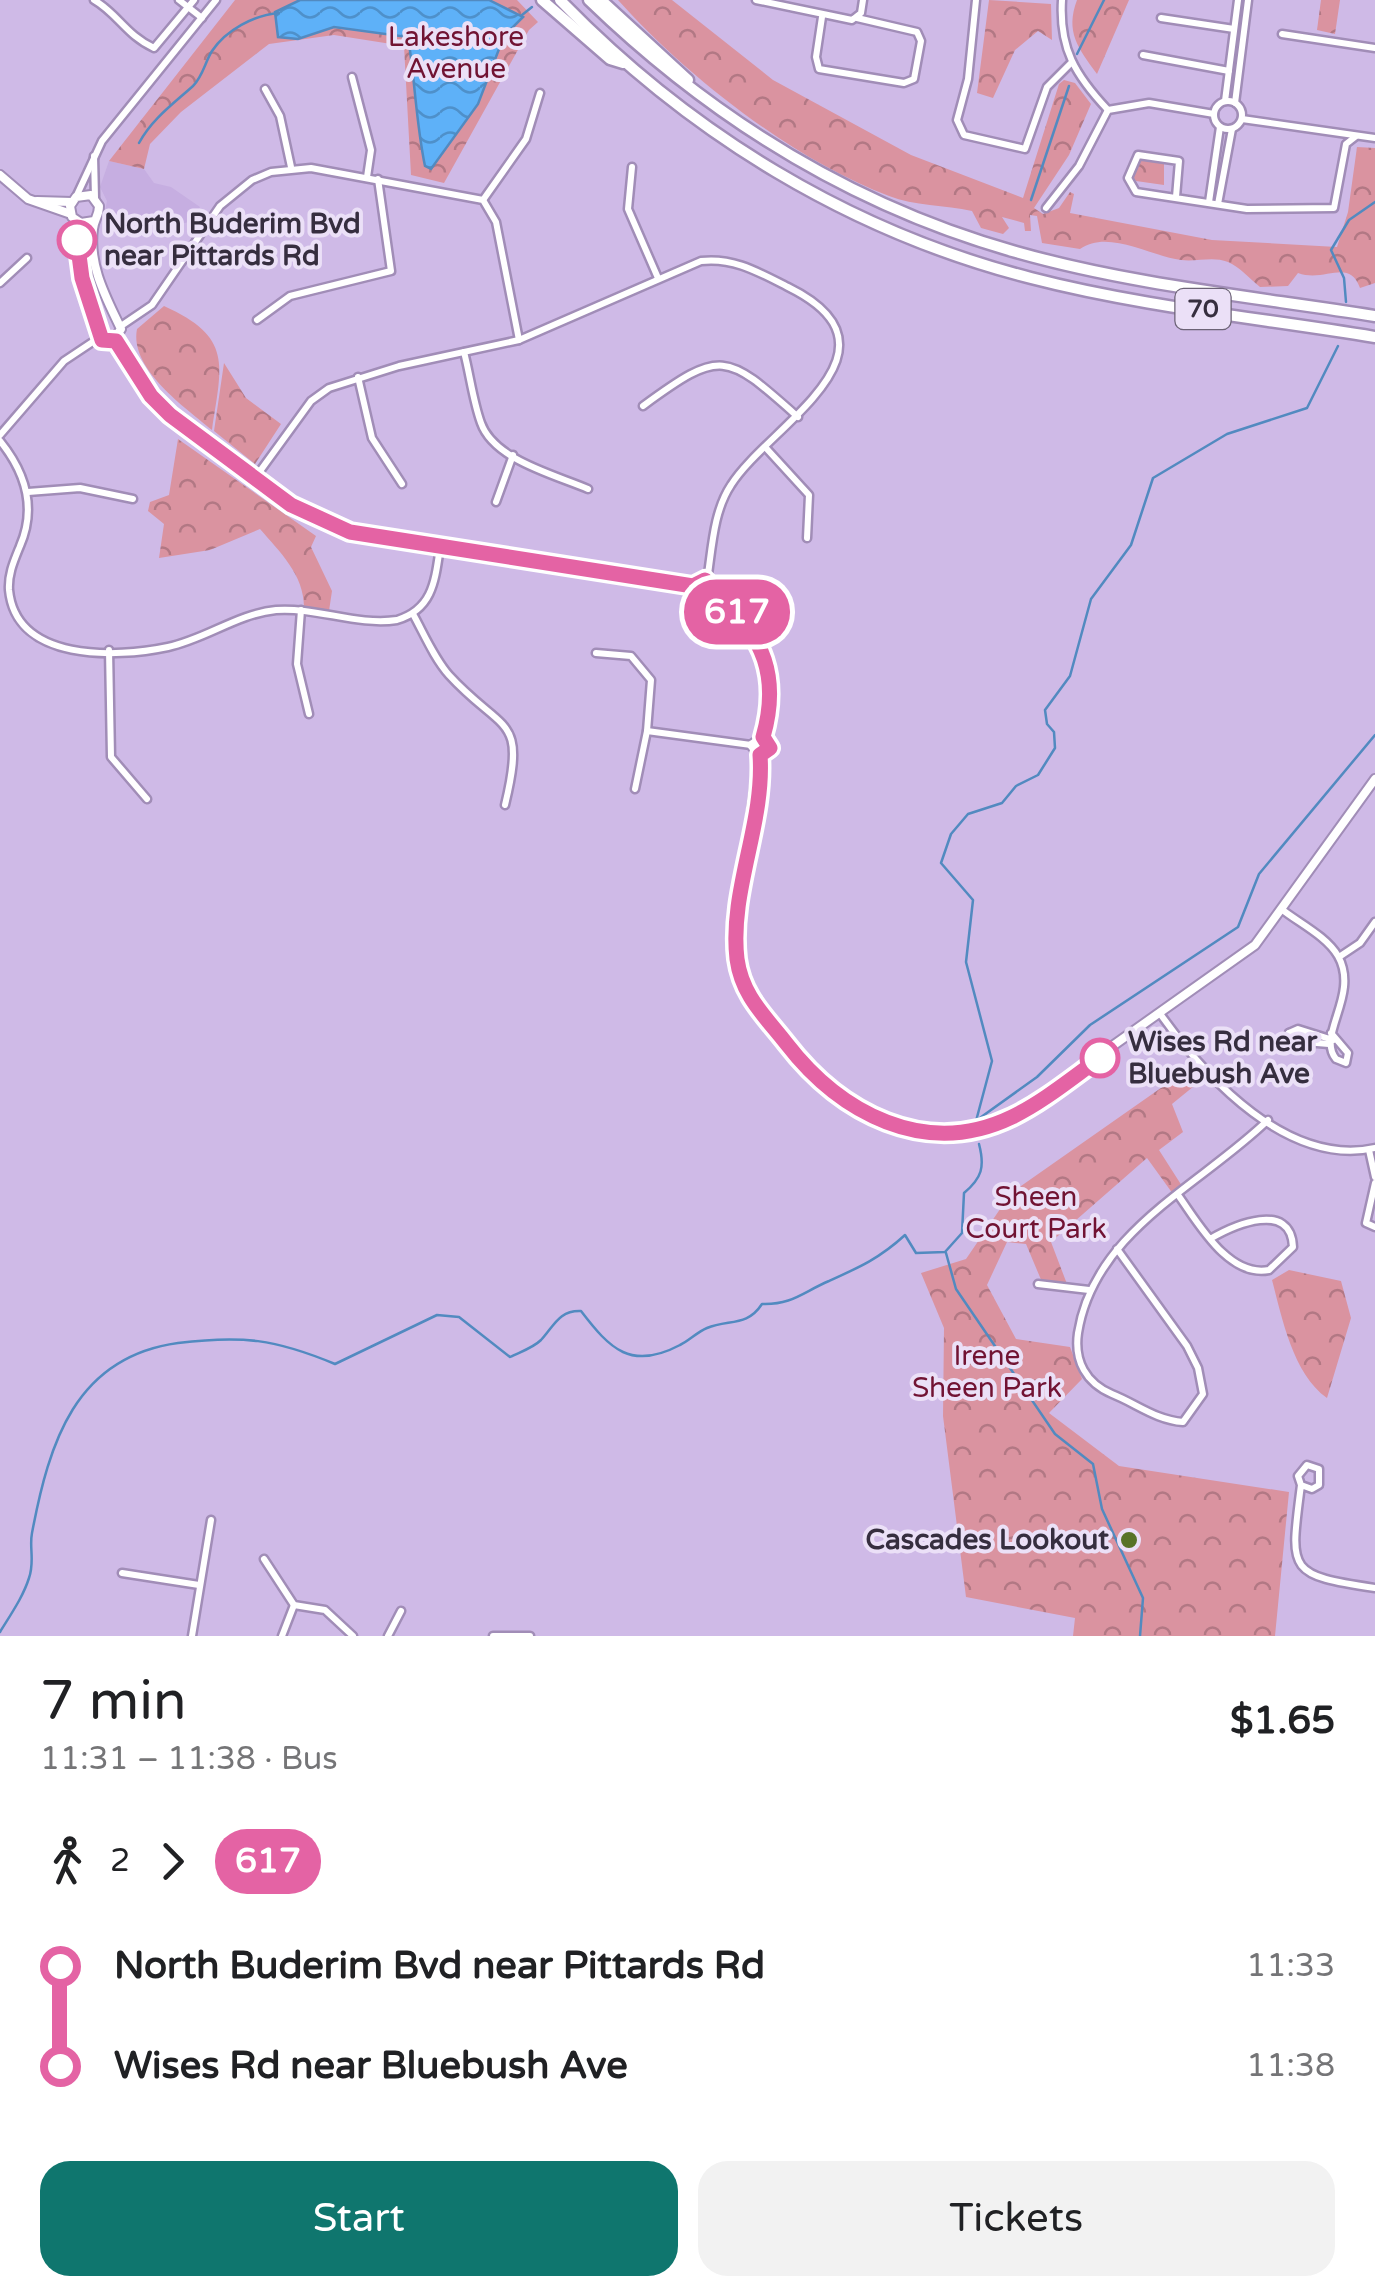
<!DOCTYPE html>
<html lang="en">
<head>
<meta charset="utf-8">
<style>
  body { margin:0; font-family:"Varela Round",sans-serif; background:#f2f2f2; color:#202124; height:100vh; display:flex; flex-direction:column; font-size:38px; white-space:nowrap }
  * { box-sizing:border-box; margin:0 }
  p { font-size:32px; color:#757577 }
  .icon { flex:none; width:55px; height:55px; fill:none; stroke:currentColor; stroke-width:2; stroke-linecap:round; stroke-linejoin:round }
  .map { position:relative; height:1636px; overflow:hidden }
  .side { display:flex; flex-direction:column; background:#fff; flex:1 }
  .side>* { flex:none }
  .badge { padding:0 20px; border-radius:32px; font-size:35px; line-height:65px }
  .map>.badge { position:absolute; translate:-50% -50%; box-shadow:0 0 0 5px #fff }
  .legs { display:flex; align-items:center; gap:15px; height:110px; padding:0 40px; font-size:32px }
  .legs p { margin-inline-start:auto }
  .headline { display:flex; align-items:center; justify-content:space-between; height:170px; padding:0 40px }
  h1 { font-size:55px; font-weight:600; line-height:75px }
  .cta { display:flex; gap:20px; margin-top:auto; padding:20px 40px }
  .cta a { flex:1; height:115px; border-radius:30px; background:#0f766e; color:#fff; font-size:40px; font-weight:600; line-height:115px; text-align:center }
  .cta a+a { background:#f2f2f2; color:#202124 }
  ul { padding:0 40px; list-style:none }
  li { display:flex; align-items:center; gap:35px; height:100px; font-size:38px }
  li i { display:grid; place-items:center; width:15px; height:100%; margin:0 12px; background:currentColor }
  li i::after { content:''; width:25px; height:25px; margin:-12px; border:8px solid; border-radius:50%; background:#fff }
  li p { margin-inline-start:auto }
  li:first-child i { background:linear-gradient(#0000 50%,currentColor 0) }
  li:last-child i { background:linear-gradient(currentColor 50%,#0000 0) }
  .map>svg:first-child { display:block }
</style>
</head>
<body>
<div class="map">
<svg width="1375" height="1636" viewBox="0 0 1375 1636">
  <defs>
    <pattern id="forest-crowns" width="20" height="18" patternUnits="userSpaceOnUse" patternTransform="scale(2.5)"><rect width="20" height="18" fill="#da93a0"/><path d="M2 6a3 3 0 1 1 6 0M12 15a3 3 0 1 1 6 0" fill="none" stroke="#b27884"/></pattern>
    <pattern id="water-waves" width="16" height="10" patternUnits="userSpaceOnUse" patternTransform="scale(2.5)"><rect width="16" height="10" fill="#5eb1f8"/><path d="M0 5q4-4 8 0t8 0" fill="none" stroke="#4e90ca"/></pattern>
  </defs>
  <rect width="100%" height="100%" fill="#cfbae7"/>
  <path fill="#c6aee1" d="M 109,161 L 144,169 L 154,183 L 171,187 L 200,207 L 193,221 L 146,232 L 104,216 L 107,201 L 100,187 Z"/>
  <g fill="url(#forest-crowns)">
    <path d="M 235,0 L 517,0 L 538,22 L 529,30 L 444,183 L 411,175 L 404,46 L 334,35 L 269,44 L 181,112 L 150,144 L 144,169 L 109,161 Z"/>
    <path d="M 618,0 L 672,0 L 773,80 L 911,155 L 1023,198 L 1059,84 L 1064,80 L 1075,83 L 1091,104 L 1069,155 L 1034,208 L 1043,214 L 1059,208 L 1070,192 L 1074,194 L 1070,213 L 1212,240 L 1337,247 L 1348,212 L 1357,147 L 1375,148 L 1375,283 L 1360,288 C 1349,257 1325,283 1298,273 L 1288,286 L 1260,287 C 1250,279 1240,267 1228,262 C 1213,256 1197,262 1181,260 C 1150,256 1108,229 1080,249 L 1042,243 L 1037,216 L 1030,215 L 1031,231 L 1025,231 L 1024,223 L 1002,217 L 1009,228 L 1003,234 L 981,228 L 972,211 C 945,205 914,206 889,196 C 793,160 685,75 618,0 Z"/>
    <path d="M 989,0 L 1051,4 L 1052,40 L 1038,31 L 1015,50 L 993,98 L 977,93 Z"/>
    <path d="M 1077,0 L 1129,0 L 1097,74 C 1078,48 1065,32 1077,0 Z"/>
    <path d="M 1321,0 L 1340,0 L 1335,34 L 1317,30 Z"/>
    <path d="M 1140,158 L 1164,160 L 1164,185 L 1136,181 L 1133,177 Z"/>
    <path d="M 164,306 C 233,337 222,364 212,430 C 186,408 129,369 137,329 Z"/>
    <path d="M 224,363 L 246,398 L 281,424 L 255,464 L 214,431 Z"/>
    <path d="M 178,439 L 316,536 L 311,547 L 332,591 L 329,611 L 304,607 C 304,575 280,552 260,529 L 210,550 L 159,558 L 164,524 L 148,511 L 150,502 L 169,495 Z"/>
    <path d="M 1188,1069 L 1199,1082 L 1172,1104 L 1183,1132 L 1159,1150 L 1182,1186 L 1173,1194 L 1147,1158 L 1051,1242 L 1067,1284 L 1042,1282 L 1026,1244 L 1007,1242 L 987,1285 L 1016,1339 L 1070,1347 L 1082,1379 L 1049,1413 L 1119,1466 L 1289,1492 L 1275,1636 L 1073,1636 L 1075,1618 L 966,1597 L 943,1416 L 944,1328 L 921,1273 L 966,1259 L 1011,1193 Z"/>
    <path d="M 1289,1270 L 1341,1281 L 1351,1318 L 1327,1398 C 1293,1374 1282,1318 1272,1280 Z"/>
  </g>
  <path fill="url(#water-waves)" stroke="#528ac0" stroke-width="2.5" d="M 300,0 L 489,0 L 523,17 L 504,36 L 478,104 L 431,169 L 425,166 C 416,123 415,80 408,37 L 334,27 L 298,39 L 278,37 L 275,12 Z"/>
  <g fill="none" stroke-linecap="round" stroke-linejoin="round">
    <g stroke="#528ac0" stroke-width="2.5">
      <path d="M 522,15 L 532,7"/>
      <path d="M 1077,54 L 1104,0"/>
      <path d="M 139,143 C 152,119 173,104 193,86 C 203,76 205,62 212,51 C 226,30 254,15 279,13"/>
      <path d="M 1031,200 L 1069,86"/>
      <path d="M 1346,302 L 1344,278 L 1331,250 L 1349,220 L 1375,202"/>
      <path d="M 977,1120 L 1037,1077 L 1090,1025 L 1238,927 L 1259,874 L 1375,735"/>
      <path d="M 976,1121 L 992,1061 L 966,962 L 973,900 L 941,863 L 951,834 L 968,814 L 1002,803 L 1016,786 L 1038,775 L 1055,748 L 1054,732 L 1047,724 L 1045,710 L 1070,676 L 1091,599 L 1131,545 L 1153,478 L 1227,434 L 1307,408 L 1338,346"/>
      <path d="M 946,1253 L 956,1289 L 1055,1434 L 1093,1464 L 1102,1509 L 1143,1598 L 1140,1636"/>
      <path d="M 0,1632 C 11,1614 23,1597 29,1578 C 35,1561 29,1548 32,1533 C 49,1443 75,1357 178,1343 C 242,1335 275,1339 335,1364 L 437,1315 L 459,1317 L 510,1357 C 520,1352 533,1348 541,1340 C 554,1326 559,1310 581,1311 C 610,1349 631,1371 680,1345 C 689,1341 697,1332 707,1328 C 729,1319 747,1327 762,1304 C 792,1305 803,1292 829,1281 C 860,1267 880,1258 905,1235 L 916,1253 L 945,1252 L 962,1233 L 964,1193 C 982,1178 985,1167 979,1144"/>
    </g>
    <g stroke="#a18db7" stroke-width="11">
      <g id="minor">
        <path d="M 94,0 C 117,13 127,36 154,48 L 194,0"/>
        <path d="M 179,0 L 202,18"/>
        <path d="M 756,0 L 852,20 L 861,13 L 863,0"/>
        <path d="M 976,0 L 968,79 L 957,120 L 964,135 L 1025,149 L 1047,87 L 1072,62"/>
        <path d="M 1062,0 C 1059,48 1075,75 1108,110"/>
        <path d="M 822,17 L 816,57 L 819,69 L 904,83 L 914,79 L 921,41 L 917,32 L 857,18"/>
        <path d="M 1161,18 L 1234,29"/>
        <path d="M 1282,34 L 1375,48"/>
        <path d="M 1143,55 L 1229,71"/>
        <path d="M 352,77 L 371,150 L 367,177"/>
        <path d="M 265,89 L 280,116 L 291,167"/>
        <circle cx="1228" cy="115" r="14"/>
        <path d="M 1225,101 L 1238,0"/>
        <path d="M 1235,103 L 1248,0"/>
        <path d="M 1242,119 L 1375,138"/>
        <path d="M 94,156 L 95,198"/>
        <path d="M 632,167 L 628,209 L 658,278"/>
        <path d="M 76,197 L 102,141 L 216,0"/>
        <path d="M 1176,197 L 1179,161 L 1138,155 L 1128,178 L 1136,192 L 1247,209 L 1334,208 L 1346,144 L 1355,137"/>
        <path d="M 483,200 L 526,139 L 540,93"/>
        <path d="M 1209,202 L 1220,127"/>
        <path d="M 1218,204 L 1232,129"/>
        <path d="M 1046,208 L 1079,166 L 1108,110 L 1149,103 L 1214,114"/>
        <path d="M 0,283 L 27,258"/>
        <path d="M 257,320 L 290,296 L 391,271 L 378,179"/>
        <path d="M 121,326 L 152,305 L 220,206 L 252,180 L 271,172 L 311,168 L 483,200 L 496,222 L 519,340"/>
        <path d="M 464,352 C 470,375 473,401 481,423 C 494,460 556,475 588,489"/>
        <path d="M 358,377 L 372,438 L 402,484"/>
        <path d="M 643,406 C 722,348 726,353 798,417"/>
        <path d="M 0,435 L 64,361 L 100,337"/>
        <path d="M 0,441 C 25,472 37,507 20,546 C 14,561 8,574 9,590 C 16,662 116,658 168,647 C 206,639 237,614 276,610 C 316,607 357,626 397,620 C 433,609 435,581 440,547"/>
        <path d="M 766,448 L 809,495 L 807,538"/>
        <path d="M 255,478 L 311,401 L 329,388 L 399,366 L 519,340 L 701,261 C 734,257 760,273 788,287 C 916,350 768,426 731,485 C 713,512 712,550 707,581"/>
        <path d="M 28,492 L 80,488 L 133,499"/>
        <path d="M 496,502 L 513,455"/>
        <path d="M 301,610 L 297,664 L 309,714"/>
        <path d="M 413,614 C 424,634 434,658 449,675 C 503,734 527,714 505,805"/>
        <path d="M 109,650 L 111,757 L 147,799"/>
        <path d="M 596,653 L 631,656 L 651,680 L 647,731 L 635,789"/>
        <path d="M 647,731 L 751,745"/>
        <path d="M 1284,911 C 1301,924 1327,937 1338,956 C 1360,995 1316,1035 1336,1059 L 1346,1063 L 1348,1053 L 1331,1033"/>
        <path d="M 1339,957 L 1360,943 L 1375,922"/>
        <path d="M 1161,1015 C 1207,1079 1288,1167 1375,1148"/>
        <path d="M 1289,1033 L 1298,1029 L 1333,1040"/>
        <path d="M 1289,1033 L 1293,1041 L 1329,1044"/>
        <path d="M 1369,1150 L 1375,1177"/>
        <path d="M 1375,1183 L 1366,1223 L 1375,1227"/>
        <path d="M 1178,1195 C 1197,1221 1228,1278 1269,1270 L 1293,1247 C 1291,1200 1234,1225 1210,1239"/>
        <path d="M 1117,1249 L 1187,1346 L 1198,1368 L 1203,1394 L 1183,1422 C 1156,1420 1137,1404 1112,1394 C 1086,1383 1074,1361 1078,1333 C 1094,1231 1200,1186 1268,1120"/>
        <path d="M 1038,1284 L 1089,1290"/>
        <path d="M 1301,1485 L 1312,1489 L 1319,1485 L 1319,1469 L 1307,1465 L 1298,1476 L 1301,1485 C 1290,1571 1286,1575 1375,1588"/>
        <path d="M 264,1559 L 294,1605 L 325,1610 L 353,1636"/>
        <path d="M 122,1573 L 199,1585"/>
        <path d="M 192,1636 L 211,1520"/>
        <path d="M 282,1636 L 294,1605"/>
        <path d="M 388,1636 L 401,1611"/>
        <path d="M 493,1636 L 530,1636"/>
      </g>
    </g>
    <g stroke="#a18db7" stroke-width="12">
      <g id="tertiary">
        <path d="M 0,175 L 28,199 L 71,214"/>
        <path d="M 37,201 L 72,202"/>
        <path d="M 74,219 L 82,278 L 99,333 L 112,342 L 121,329 C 107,299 88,266 93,229 C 94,219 99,216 99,206 L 91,195 L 76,197 L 70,206 L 72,217 L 81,223 L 94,221"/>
        <path d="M 115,341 C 127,361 138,382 154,399 C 196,446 306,522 368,536 L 693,586"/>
        <path d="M 693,586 L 700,580 L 709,582 C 717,597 729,604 741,616 C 774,650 775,695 763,737"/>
        <path d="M 693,586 L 700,600 L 713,592"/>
        <path d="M 759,755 L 736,934 C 737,988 754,1002 786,1042 C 843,1116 924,1156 1015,1115 L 1255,945 L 1375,779"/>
        <path d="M 759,755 L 751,745 L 763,737"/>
        <path d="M 759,755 L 770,748 L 763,737"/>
      </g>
    </g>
    <g stroke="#a18db7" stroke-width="15">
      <g id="motorway">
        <path d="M 542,0 L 610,59 L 623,63"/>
        <path d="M 560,0 C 689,133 850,232 1031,278 C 1143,307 1261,318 1375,337"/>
        <path d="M 589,0 C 711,118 852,206 1016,252 C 1132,285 1256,297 1375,316"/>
        <path d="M 601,0 L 688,80"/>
      </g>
    </g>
    <use href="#minor" stroke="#fff" stroke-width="6"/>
    <use href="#tertiary" stroke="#fff" stroke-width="8"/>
    <use href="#motorway" stroke="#fff" stroke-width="10"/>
  </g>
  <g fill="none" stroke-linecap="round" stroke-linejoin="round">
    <g stroke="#fff" stroke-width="22">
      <path id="line-1" d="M 77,240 L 82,278 L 102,340 L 116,341 L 151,396 L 170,415 L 291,505 L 350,532 L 693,586 L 705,580 C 713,586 711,590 719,597 C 764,636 780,678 763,737 L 770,748 L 760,755 C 765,823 729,891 737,959 C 742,996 765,1016 786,1043 C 840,1113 925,1159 1012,1117 C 1043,1102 1072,1078 1100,1058"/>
    </g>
    <use href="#line-1" stroke="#e463a4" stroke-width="15"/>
  </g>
  <g fill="#fff" stroke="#e463a4" stroke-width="5">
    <circle cx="77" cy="240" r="18"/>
    <circle cx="1100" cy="1058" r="18"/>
  </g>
  <circle fill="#587327" stroke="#ebe0f7" stroke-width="4" cx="1129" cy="1540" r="10"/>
  <g text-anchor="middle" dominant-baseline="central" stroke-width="8" stroke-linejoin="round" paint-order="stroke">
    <rect fill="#ebe0f7" stroke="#6c6376" stroke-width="2.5" x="1175.5" y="289" width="55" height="40" rx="8"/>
    <g font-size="25" font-weight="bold" fill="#362e3f">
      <text x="1203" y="309">70</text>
    </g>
    <g font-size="28" fill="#711333" stroke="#ebe0f7">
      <text x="456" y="37">Lakeshore<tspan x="456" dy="32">Avenue</tspan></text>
      <text x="1036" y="1197">Sheen<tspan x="1036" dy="32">Court Park</tspan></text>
      <text x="987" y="1356">Irene<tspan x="987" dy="32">Sheen Park</tspan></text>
    </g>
    <g font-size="28" font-weight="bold" fill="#362e3f" stroke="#ebe0f7" text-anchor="start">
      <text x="104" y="224">North Buderim Bvd<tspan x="104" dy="32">near Pittards Rd</tspan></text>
      <text x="1128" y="1042">Wises Rd near<tspan x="1128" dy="32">Bluebush Ave</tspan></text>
    </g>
    <g font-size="28" font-weight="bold" fill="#362e3f" stroke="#ebe0f7" text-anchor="end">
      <text x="1109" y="1540">Cascades Lookout</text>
    </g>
  </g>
</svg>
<b class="badge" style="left:737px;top:612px;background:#e463a4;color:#fff">617</b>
</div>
<section class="side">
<div class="headline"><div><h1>7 min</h1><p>11:31 – 11:38 · Bus</p></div><b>$1.65</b></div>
<div class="legs"><svg class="icon" aria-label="walk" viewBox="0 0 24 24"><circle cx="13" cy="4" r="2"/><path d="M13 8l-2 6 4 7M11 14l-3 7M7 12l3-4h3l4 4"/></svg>2<svg class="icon" aria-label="forward" viewBox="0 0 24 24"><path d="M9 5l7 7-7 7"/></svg><b class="badge" style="background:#e463a4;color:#fff">617</b></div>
<ul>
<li><i style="color:#e463a4"></i><b>North Buderim Bvd near Pittards Rd</b><p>11:33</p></li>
<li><i style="color:#e463a4"></i><b>Wises Rd near Bluebush Ave</b><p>11:38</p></li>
</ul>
<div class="cta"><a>Start</a><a>Tickets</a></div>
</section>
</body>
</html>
